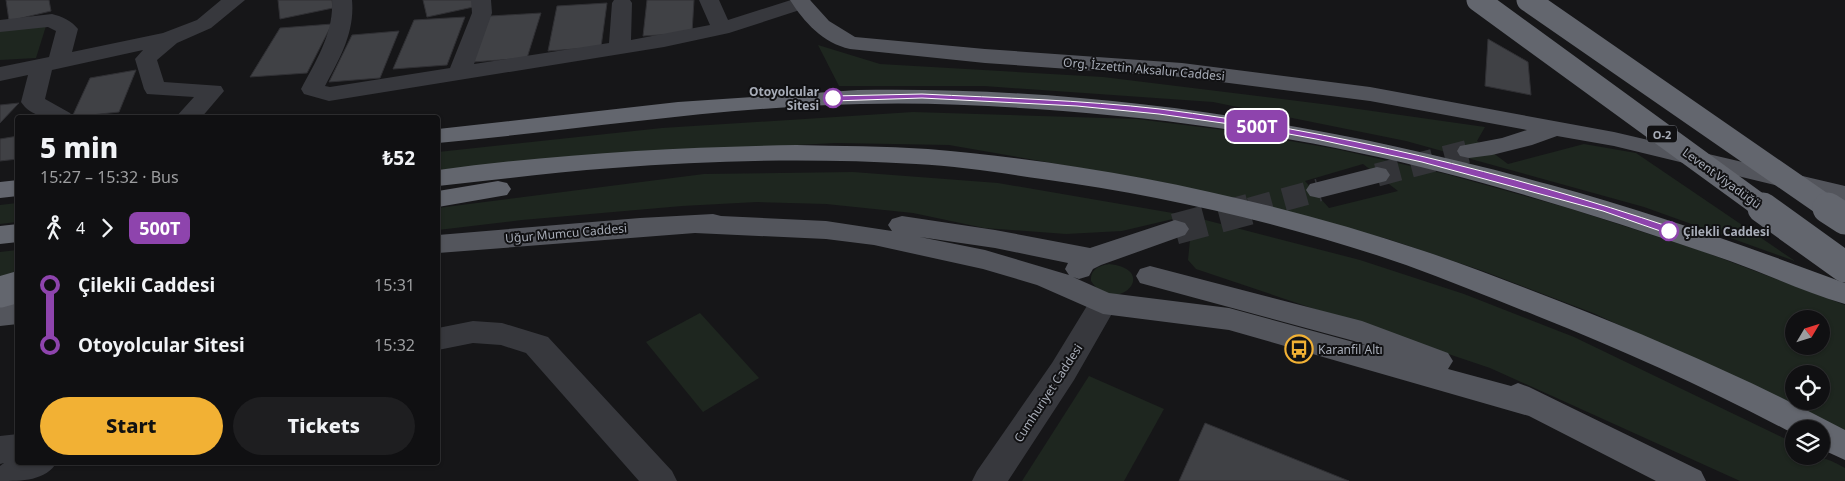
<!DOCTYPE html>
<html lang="en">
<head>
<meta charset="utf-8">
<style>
  body { margin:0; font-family:"Noto Sans",sans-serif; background:#1e1e20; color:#f1f3f6; height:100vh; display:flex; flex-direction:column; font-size:19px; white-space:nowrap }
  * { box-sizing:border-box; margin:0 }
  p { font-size:16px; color:#9c9d9f }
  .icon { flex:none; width:28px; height:28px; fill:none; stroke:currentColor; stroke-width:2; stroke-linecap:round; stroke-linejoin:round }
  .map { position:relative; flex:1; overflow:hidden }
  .side { position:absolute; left:15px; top:115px; width:425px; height:350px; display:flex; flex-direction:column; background:#101012; border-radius:5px; box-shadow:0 1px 4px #0004,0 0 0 1px #303032 }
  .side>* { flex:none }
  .badge { padding:0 10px; border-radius:8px; font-size:18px; line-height:32px }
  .needle { width:32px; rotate:52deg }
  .controls { position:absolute; left:1785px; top:310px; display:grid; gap:10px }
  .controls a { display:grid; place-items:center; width:45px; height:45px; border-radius:50%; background:#101012; box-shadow:0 1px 4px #0004,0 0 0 1px #303032; font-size:25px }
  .map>.badge { position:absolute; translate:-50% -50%; box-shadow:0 0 0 2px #fff }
  .legs { display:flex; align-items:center; gap:8px; height:55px; padding:0 25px; font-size:16px }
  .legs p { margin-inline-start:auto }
  .overview { display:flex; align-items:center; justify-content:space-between; height:85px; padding:0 25px }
  h1 { font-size:28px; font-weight:800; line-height:38px }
  .cta { display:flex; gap:10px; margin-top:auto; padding:10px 25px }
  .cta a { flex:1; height:58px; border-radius:30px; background:#f2b134; color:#111; font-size:20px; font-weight:800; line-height:58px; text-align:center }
  .cta a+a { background:#1e1e20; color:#f1f3f6 }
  ul { padding:0 25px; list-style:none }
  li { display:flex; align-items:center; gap:18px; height:60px; font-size:19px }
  li i { display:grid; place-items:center; width:8px; height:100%; margin:0 6px; background:currentColor }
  li i::after { content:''; width:12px; height:12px; margin:-6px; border:4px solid; border-radius:50%; background:#101012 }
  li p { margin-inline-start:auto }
  li:first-child i { background:linear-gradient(#0000 50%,currentColor 0) }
  li:last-child i { background:linear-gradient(currentColor 50%,#0000 0) }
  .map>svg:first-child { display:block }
</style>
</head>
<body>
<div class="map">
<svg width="1845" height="481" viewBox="0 0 1845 481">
  <rect width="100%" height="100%" fill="#161618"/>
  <g fill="#1e261f" fill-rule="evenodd">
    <path d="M 46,26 L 36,58 L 0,60 L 0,30 Z"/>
    <path d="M 818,45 L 880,64 L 1103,77 L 1330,105 L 1485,127 L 1477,141 L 1508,164 L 1584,144 L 1636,153 L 1795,261 L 1644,207 L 1406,141 L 1213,102 L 984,86 L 839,86 Z"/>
    <path d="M 913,112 L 1137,119 L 1232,131 L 1336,149 L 1446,174 L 1568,208 L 1702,251 L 1845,305 L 1845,431 L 1804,410 L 1593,313 L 1483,271 L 1388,239 L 1167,183 L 949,145 L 836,143 L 603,155 L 438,170 L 438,152 L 662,128 ZM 1363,164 L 1398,191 L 1329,208 L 1305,181 ZM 1794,319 L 1821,319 L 1821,346 L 1794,346 ZM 1794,374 L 1821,374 L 1821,401 L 1794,401 Z"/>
    <path d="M 853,172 L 998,183 L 1190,216 L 1360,260 L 1464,294 L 1574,337 L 1794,443 L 1794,456 C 1817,456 1824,456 1845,468 L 1845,481 L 1740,481 L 1490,368 L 1196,269 L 1188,260 L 1190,240 L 1173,219 L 1122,231 L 1066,234 L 984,228 L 913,213 L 826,204 L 757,202 L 682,206 L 522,220 L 438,230 L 438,208 L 704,174 Z"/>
    <path d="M 17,203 L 17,222 L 0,224 L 0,205 Z"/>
    <path d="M 17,250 L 17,275 L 0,281 L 0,252 Z"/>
    <path d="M 1109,264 C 1162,270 1115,318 1091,281 C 1090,269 1099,266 1109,264 Z"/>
    <path d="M 700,313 L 759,378 L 703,412 L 646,342 Z"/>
    <path d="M 1089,376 L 1164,409 L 1124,481 L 1022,481 Z"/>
  </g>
  <g fill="#404145" stroke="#303034">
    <path d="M 6,0 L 49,0 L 51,11 L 9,21 Z"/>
    <path d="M 278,0 L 332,0 L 333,8 L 280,19 Z"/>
    <path d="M 423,0 L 476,0 L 478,6 L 427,17 Z"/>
    <path d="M 647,0 L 694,0 L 692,33 L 643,36 Z"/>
    <path d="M 607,3 L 601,47 L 548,51 L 557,6 Z"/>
    <path d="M 541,13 L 527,58 L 473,62 L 490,16 Z"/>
    <path d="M 465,17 L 447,65 L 393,69 L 414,20 Z"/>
    <path d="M 332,24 L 307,73 L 250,77 L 280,28 Z"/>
    <path d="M 399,31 L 380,78 L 329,82 L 352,35 Z"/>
    <path d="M 1488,39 L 1528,62 L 1531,95 L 1485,86 Z"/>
    <path d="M 136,70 L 119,112 L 72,117 L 90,78 Z"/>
    <path d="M 19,103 L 0,123 L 0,105 Z"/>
    <path d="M 18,136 L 18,159 L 0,161 L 0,139 Z"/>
    <path d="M 1205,423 L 1349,481 L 1179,481 Z"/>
  </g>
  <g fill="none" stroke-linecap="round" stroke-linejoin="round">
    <g stroke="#333438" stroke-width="23" stroke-dasharray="23 12" stroke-linecap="butt">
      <path d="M 1377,175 L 1469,151"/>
      <path d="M 1250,209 L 1319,190"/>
    </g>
    <path stroke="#333438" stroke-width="31" stroke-dasharray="31 15" stroke-linecap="butt" d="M 1175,229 L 1254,208"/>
    <g fill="#37383d" fill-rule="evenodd">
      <path d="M 221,0 L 245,0 L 211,28 L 177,43 L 157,60 L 164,82 L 221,86 L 224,91 L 201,118 L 175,118 L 194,97 L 147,94 L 144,89 L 135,59 L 143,50 L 52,70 L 45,99 L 70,113 L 74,118 C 55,118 33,120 21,102 L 28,75 L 0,81 L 0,67 L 49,57 L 56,31 L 48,27 L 0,32 L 0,20 L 52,14 C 61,16 72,21 78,29 L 72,52 L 163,33 L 197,20 Z"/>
      <path d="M 332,0 L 352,0 C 355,32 340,58 325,86 L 330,87 L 450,68 L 472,13 L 471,0 L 491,0 L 492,13 L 474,64 L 609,43 L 612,3 L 614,0 L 630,0 L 632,3 L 631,40 L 710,25 L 699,0 L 719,0 L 728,20 L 791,0 L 810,0 L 812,3 L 809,7 L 729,33 L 664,47 L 329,101 L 304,94 L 301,89 C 316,61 334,33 332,0 Z"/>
      <path d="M 1103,292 L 1113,296 L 1118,303 L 1074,380 L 1008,481 L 972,481 L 977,471 L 1052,363 L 1093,296 Z"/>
      <path d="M 473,321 L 502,323 L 548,337 L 672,471 L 677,481 L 639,481 L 526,353 L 501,345 L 473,343 L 438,350 L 438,328 Z"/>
      <path d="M 18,434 L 18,462 L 57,462 C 46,481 22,481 0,481 L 0,466 L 4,463 L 0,464 L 0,436 Z"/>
    </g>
    <g fill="#53555c" fill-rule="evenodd">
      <path d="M 790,0 L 810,0 L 829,21 L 855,37 L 985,49 L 1182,63 L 1370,87 L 1614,132 L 1845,186 L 1845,202 L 1614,146 L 1557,136 L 1532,145 L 1492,155 L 1469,158 L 1460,156 L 1457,151 L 1460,146 L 1502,138 L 1527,130 L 1370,101 L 1182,77 L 985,63 L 850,49 C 823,43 804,22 790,0 Z"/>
      <path d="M 1377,167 L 1386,169 L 1390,175 L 1386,181 L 1319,198 L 1310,196 L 1306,190 L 1310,184 Z"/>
      <path d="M 713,214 L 721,216 L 826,221 L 892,231 L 888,225 L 892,219 L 902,216 L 995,230 L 1090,248 L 1175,220 L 1185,223 L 1189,229 L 1185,235 L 1101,265 L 1093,269 L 1089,276 L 1079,279 L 1073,277 L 1109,293 L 1229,308 L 1368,346 L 1354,341 L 1140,283 L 1136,276 L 1140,269 L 1150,266 L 1362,321 L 1448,353 L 1453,361 L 1448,369 L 1511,386 L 1518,383 L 1529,387 L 1701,471 L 1706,481 L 1656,481 L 1529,416 L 1229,330 L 1103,314 L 1037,285 L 983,269 L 874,245 L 826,239 L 695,233 L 438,253 L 438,235 L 640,218 ZM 920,237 L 995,248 L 1068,263 L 1065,269 L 1069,275 L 985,250 Z"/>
      <path d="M 18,302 L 18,324 L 0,326 L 0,304 Z"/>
    </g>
    <g fill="#63666e" fill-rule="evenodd">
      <path d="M 858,90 C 1093,86 1326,123 1551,185 C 1651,212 1748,247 1845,283 L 1845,304 C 1806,293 1769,275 1730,261 C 1635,228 1539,197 1441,172 C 1317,140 1190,121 1063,111 C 996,106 929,102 861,104 C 719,107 579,130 438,143 L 438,129 L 678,102 Z"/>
      <path d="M 796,145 C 840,146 884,146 928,149 C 1096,163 1265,198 1424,251 C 1470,266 1514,284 1559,301 C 1656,339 1753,381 1845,430 L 1845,460 L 1821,449 L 1821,429 L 1794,429 L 1794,434 C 1711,390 1625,351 1537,316 C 1494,299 1450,281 1406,265 C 1288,224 1165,196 1042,179 C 1001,173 958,166 916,164 C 815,158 714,160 613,168 C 554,172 496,180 438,186 L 438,170 C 556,154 676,147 796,145 Z"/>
      <path d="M 18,180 L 18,196 L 0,198 L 0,182 Z"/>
      <path d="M 498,181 L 507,183 L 511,189 L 507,195 L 438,207 L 438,191 Z"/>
      <path d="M 18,224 L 18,242 L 0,244 L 0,226 Z"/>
    </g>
    <g stroke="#63666e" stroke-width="23">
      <path d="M 1478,0 L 1765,209"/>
      <path d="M 1528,0 L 1830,209"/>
    </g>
    <g stroke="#63666e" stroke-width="31">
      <path d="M 1763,208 L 1845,267"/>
      <path d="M 1828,208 L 1845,219"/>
      <path d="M 0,292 L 18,287"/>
    </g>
  </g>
  <path fill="#8e44ad" stroke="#fff" d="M 922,94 C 1001,98 1081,100 1160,109 C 1334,131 1507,172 1673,228 L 1674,231 L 1669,234 L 1603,211 L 1422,162 L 1316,139 L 1251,127 L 1159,114 L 1077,106 L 922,98 L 833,101 L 829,98 L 833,96 Z"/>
  <defs>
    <g id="bus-ring" transform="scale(1.4375)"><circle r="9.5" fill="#111113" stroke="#f2b134" stroke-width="1.5"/><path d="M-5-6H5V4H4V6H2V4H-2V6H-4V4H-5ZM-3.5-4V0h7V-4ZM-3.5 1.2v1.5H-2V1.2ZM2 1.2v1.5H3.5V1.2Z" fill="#f2b134"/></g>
  </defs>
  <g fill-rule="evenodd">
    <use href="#bus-ring" x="1299" y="349"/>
  </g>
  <g fill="#fff" stroke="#8e44ad" stroke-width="2.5">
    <circle cx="833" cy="98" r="9"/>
    <circle cx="1669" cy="231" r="9"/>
  </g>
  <g text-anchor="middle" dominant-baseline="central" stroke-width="4" stroke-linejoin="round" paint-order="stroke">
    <rect fill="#111113" stroke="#7b7e86" stroke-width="1" x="1647" y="125.5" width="30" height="17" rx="4"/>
    <g font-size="11" font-weight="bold" fill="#a8adb8">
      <text x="1662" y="134">O-2</text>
    </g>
    <g font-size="12" fill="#a8adb8" stroke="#111113">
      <text transform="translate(1144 69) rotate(5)">Org. İzzettin Aksalur Caddesi</text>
      <text transform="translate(1722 178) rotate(36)">Levent Viyadüğü</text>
      <text transform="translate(566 233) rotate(-5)">Uğur Mumcu Caddesi</text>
      <text transform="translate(1048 393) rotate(-57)">Cumhuriyet Caddesi</text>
    </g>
    <g font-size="12" font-weight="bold" fill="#a8adb8" stroke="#111113" text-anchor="end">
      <text x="819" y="91">Otoyolcular<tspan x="819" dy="14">Sitesi</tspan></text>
      <text x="1683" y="231" text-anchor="start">Çilekli Caddesi</text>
    </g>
    <g font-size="12" fill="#a8adb8" stroke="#111113" text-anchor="start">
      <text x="1318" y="349">Karanfil Altı</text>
    </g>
  </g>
</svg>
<div class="controls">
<a><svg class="needle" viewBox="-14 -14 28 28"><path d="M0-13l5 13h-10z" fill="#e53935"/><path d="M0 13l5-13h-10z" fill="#9c9d9f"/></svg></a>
<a><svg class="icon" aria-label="locate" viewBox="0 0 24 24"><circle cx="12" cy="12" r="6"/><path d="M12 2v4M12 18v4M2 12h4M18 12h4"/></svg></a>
<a><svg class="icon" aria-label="layers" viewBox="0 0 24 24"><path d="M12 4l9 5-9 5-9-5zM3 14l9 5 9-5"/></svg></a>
</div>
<b class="badge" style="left:1257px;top:126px;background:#8e44ad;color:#fff">500T</b>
<section class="side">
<div class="overview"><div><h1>5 min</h1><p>15:27 – 15:32 · Bus</p></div><b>₺52</b></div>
<div class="legs"><svg class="icon" aria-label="walk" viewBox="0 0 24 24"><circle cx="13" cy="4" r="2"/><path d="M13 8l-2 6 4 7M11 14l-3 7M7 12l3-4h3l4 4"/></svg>4<svg class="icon" aria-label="forward" viewBox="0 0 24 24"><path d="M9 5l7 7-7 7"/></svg><b class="badge" style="background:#8e44ad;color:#fff">500T</b></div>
<ul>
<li><i style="color:#8e44ad"></i><b>Çilekli Caddesi</b><p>15:31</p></li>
<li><i style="color:#8e44ad"></i><b>Otoyolcular Sitesi</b><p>15:32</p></li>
</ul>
<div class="cta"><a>Start</a><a>Tickets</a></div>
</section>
</div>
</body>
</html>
